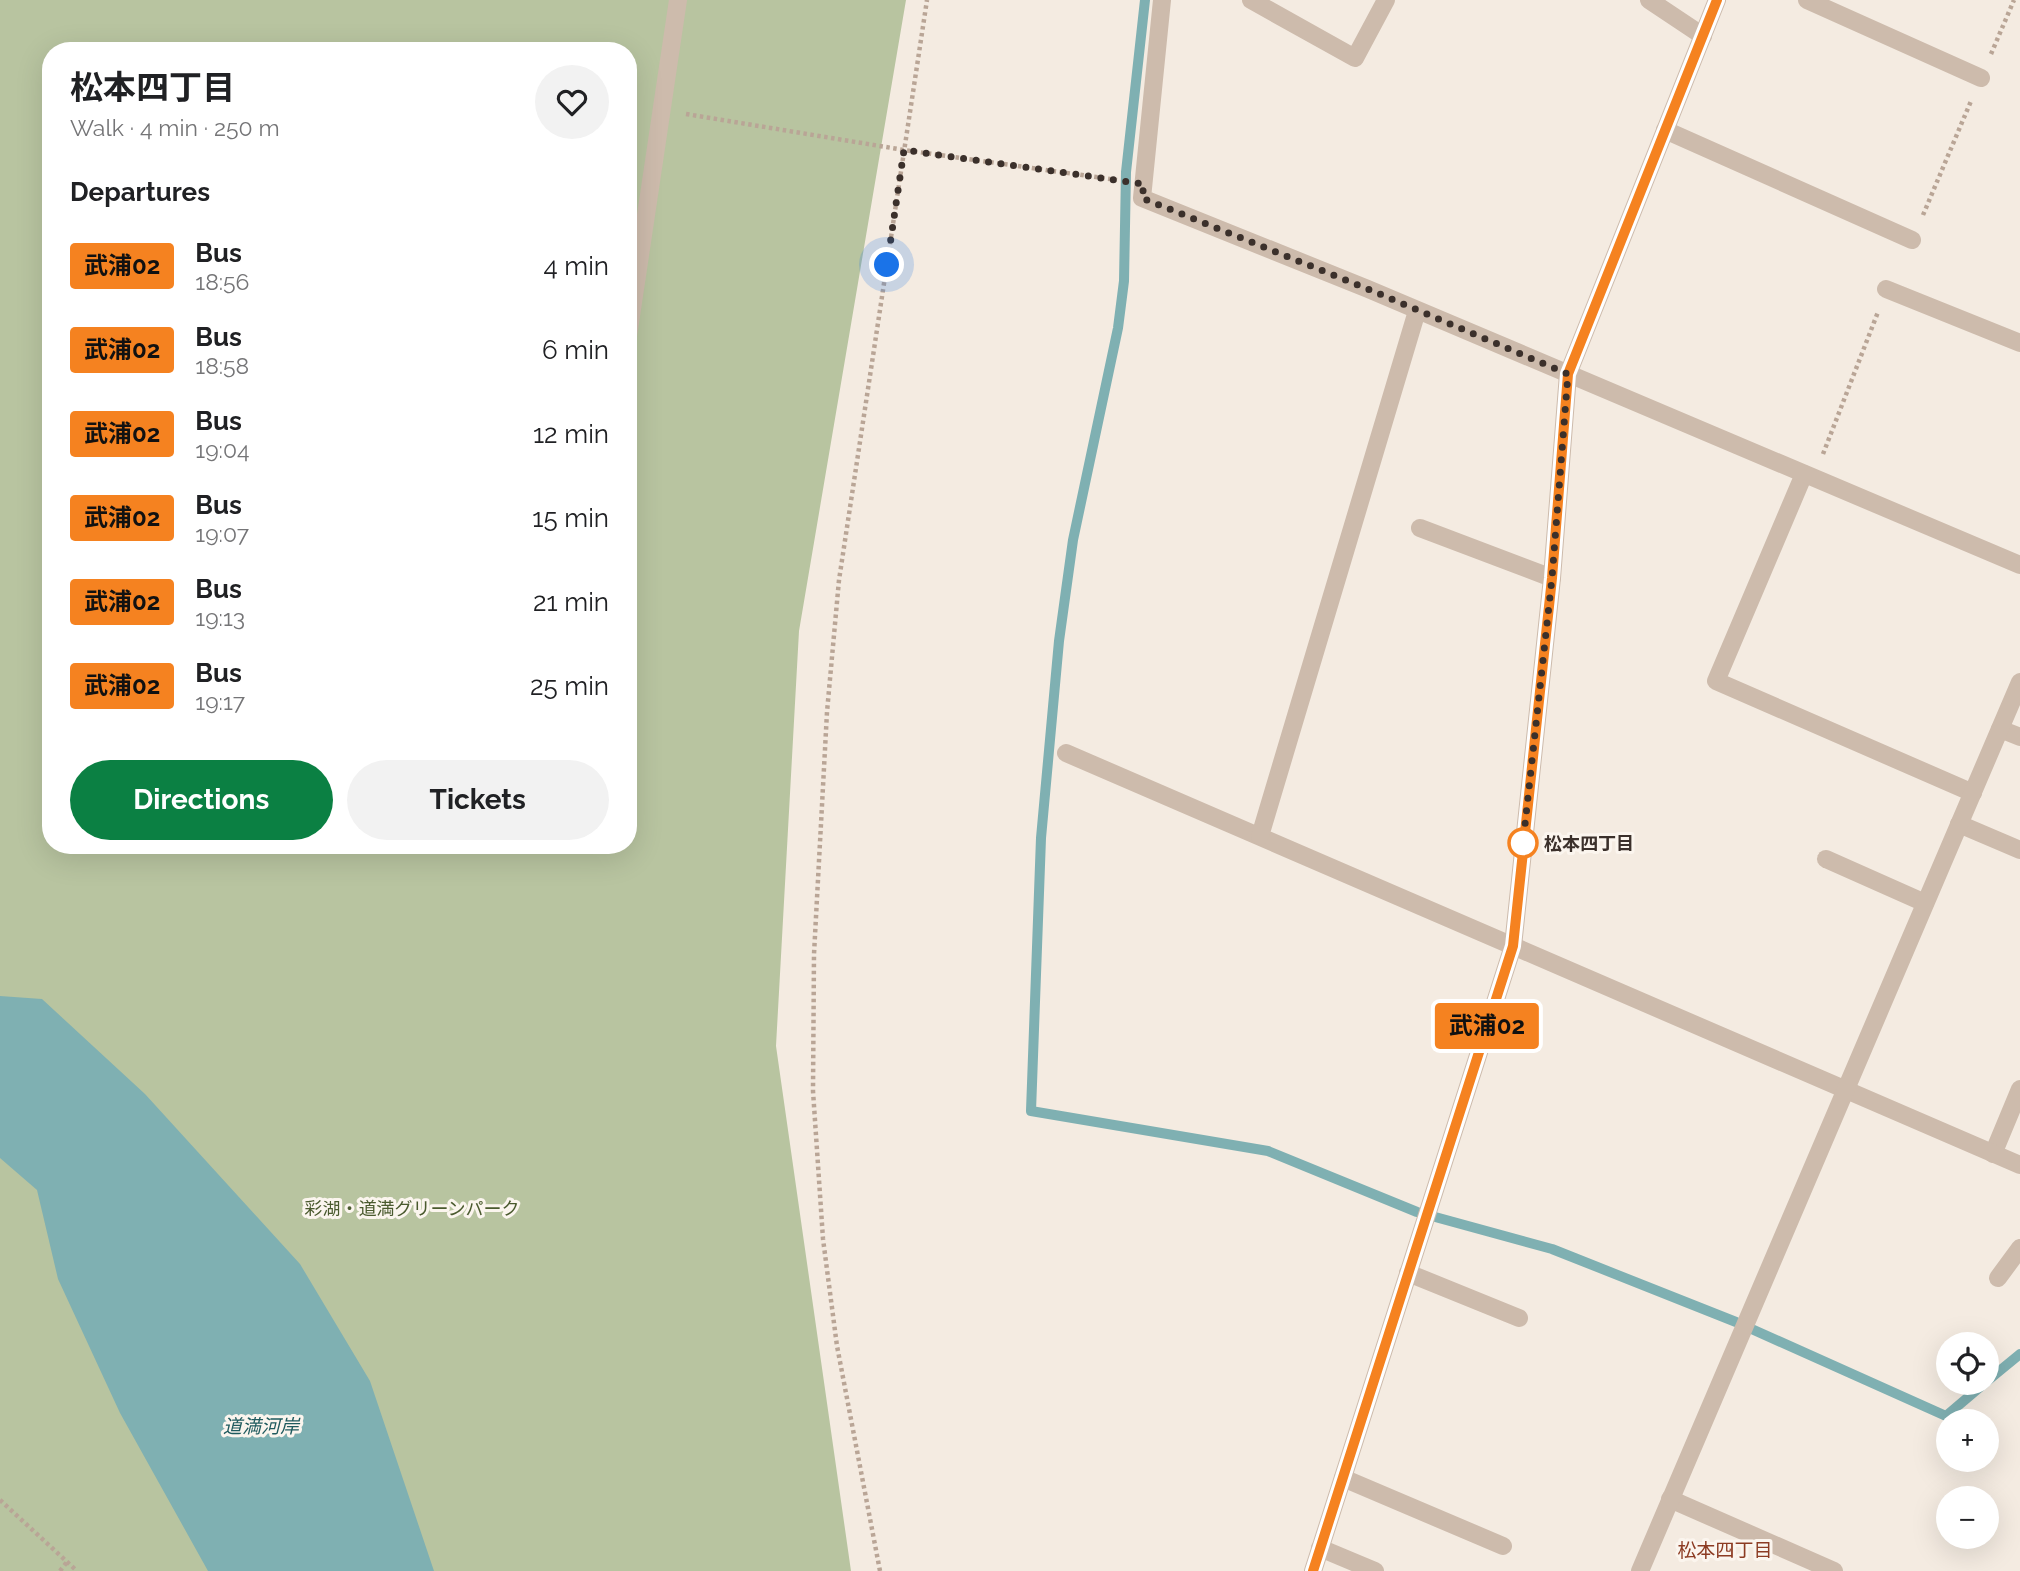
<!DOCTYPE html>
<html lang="en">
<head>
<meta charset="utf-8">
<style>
  body { margin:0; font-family:Raleway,"Noto Sans JP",sans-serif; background:#f2f2f2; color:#202124; height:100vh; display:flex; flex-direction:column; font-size:26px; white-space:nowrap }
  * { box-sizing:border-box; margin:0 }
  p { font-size:23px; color:#757577 }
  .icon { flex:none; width:38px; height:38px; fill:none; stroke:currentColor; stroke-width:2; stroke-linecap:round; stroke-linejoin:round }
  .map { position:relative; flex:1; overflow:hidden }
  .drawer { position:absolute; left:42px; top:42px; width:595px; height:812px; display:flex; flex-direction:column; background:#fff; border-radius:28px; box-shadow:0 7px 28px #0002 }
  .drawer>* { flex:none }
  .badge { padding:0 14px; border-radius:5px; font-size:24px; line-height:46px }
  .buttons { position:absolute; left:1936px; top:1332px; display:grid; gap:14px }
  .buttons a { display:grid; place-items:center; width:63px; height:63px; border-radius:50%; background:#fff; box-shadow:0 7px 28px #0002; font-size:35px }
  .you { position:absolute; width:35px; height:35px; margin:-18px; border:5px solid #fff; border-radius:50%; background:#1a73e8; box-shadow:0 0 0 10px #1a73e833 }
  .map>.badge { position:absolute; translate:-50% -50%; box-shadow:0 0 0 4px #fff }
  h2 { padding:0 28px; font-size:26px; line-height:63px }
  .round { display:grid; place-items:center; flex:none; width:74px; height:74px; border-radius:37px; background:#f2f2f2 }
  .summary { display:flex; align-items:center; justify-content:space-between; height:119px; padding:0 28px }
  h1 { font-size:33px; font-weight:700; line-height:52px }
  .button { display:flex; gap:14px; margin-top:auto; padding:14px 28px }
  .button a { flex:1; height:80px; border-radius:42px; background:#0b8043; color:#fff; font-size:28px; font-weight:700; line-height:80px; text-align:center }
  .button a+a { background:#f2f2f2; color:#202124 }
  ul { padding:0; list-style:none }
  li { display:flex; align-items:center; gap:21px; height:84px; padding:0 28px }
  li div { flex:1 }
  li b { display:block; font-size:26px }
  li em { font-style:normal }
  li .badge { min-width:77px; font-weight:700; text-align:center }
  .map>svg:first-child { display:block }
</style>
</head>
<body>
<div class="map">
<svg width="2020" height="1571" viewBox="0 0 2020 1571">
  <rect width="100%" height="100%" fill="#f4ebe1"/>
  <path fill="#b8c4a0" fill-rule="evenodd" d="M 0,0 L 906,0 L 799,631 L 776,1046 L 851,1571 L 0,1571 ZM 51,51 L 628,51 L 628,845 L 51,845 Z"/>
  <path fill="#7fb0b2" d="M 0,996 L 42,999 L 145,1094 L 300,1264 L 370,1381 L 434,1571 L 208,1571 L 120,1413 L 58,1279 L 37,1190 L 0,1158 Z"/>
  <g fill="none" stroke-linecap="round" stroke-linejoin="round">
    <g stroke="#7fb0b2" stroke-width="10">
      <path d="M 1145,0 L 1126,172 L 1124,281 L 1118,328 L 1073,540 L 1059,641 L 1041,838 L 1031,1111 L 1268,1151 L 1417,1212 L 1552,1249 L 1736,1322 L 1946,1416 L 1986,1382"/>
      <path d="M 1986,1382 L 2020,1354"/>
    </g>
    <g stroke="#b9a596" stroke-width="4.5" stroke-dasharray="3.5 3.5" stroke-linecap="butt">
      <path d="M 1991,54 L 2014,0"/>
      <path d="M 686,114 L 904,150 L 1117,180"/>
      <path d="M 1923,215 L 1971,101"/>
      <path d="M 1823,454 L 1878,312"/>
      <path d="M 0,1500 L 77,1571"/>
      <path d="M 60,1571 L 67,1562"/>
      <path d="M 880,1571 L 837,1346 L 823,1239 L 813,1091 L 814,954 L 827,712 L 839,580 L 927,0"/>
    </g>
    <g stroke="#cdbbac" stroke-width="18">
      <path d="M 1251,0 L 1355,58 L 1386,0"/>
      <path d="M 1649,0 L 1703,36"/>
      <path d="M 1807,0 L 1981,78"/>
      <path d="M 1665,130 L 1912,240"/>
      <path d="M 1886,289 L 2020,343"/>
      <path d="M 628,336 L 678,0"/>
      <path d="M 1804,474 L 1716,681 L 1973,793"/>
      <path d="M 1420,528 L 1552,578"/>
      <path d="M 2000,729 L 2020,737"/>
      <path d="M 1959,824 L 2020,850"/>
      <path d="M 1826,859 L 1925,903"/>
      <path d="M 1993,1154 L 2020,1089"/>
      <path d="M 1408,1273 L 1519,1318"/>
      <path d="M 1998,1278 L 2020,1248"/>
      <path d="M 1343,1478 L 1503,1546"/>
      <path d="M 1670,1499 L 1834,1571"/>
      <path d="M 1320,1548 L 1375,1571"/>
    </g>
    <g stroke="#cdbbac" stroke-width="18">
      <path d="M 1162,0 L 1142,198 L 1368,289 L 2020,565"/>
      <path d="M 1066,753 L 2020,1165"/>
      <path d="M 1260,836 L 1417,311"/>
      <path d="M 1313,1571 L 1513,946 L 1552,578 L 1568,374 L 1717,0"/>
      <path d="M 1640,1571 L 2020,682"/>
    </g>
  </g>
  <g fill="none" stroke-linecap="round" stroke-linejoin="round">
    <g stroke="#fff" stroke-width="16">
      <path id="line" d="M 1313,1571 L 1513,946 L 1552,578 L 1568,374 L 1717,0"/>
    </g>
    <use href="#line" stroke="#f58220" stroke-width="10"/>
    <path stroke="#3b302b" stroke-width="7" stroke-dasharray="0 12.6" d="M 887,265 L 904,150 L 1144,184 L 1142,198 L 1368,289 L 1568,374 L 1552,578 L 1523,843"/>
  </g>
  <circle fill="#fff" stroke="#f58220" stroke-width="3.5" cx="1523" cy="843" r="14"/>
  <g text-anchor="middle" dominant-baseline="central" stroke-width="6" stroke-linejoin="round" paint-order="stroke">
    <g font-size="18" font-weight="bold" fill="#3b302b" stroke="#fbf5ee" text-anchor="start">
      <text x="1544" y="843">松本四丁目</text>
    </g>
    <g font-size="18" fill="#4a5a2e" stroke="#fbf5ee">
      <text x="412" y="1208">彩湖・道満グリーンパーク</text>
    </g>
    <g font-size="19" font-style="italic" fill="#1f5a5e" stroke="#fbf5ee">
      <text x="261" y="1426">道満河岸</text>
    </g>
    <g font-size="19" fill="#8c3b22" stroke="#fbf5ee">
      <text x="1725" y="1550">松本四丁目</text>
    </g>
  </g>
</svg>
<div class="buttons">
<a><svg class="icon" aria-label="locate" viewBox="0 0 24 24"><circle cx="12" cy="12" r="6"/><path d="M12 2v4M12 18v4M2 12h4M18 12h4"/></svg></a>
<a>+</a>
<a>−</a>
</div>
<div class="you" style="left:887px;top:265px"></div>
<b class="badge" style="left:1487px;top:1026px;background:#f58220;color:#111">武浦02</b>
<section class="drawer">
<div class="summary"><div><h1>松本四丁目</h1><p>Walk · 4 min · 250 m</p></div><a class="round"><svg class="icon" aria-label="heart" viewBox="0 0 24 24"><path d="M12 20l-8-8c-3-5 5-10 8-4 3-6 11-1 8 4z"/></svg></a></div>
<h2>Departures</h2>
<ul>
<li><span class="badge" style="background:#f58220;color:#111">武浦02</span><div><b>Bus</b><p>18:56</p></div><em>4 min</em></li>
<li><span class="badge" style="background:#f58220;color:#111">武浦02</span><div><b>Bus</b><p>18:58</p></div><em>6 min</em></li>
<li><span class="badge" style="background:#f58220;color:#111">武浦02</span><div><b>Bus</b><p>19:04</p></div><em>12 min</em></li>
<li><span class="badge" style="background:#f58220;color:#111">武浦02</span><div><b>Bus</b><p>19:07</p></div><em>15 min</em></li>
<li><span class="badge" style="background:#f58220;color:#111">武浦02</span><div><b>Bus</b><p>19:13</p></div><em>21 min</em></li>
<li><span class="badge" style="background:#f58220;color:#111">武浦02</span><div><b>Bus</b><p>19:17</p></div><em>25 min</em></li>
</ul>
<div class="button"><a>Directions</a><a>Tickets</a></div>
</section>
</div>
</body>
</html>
